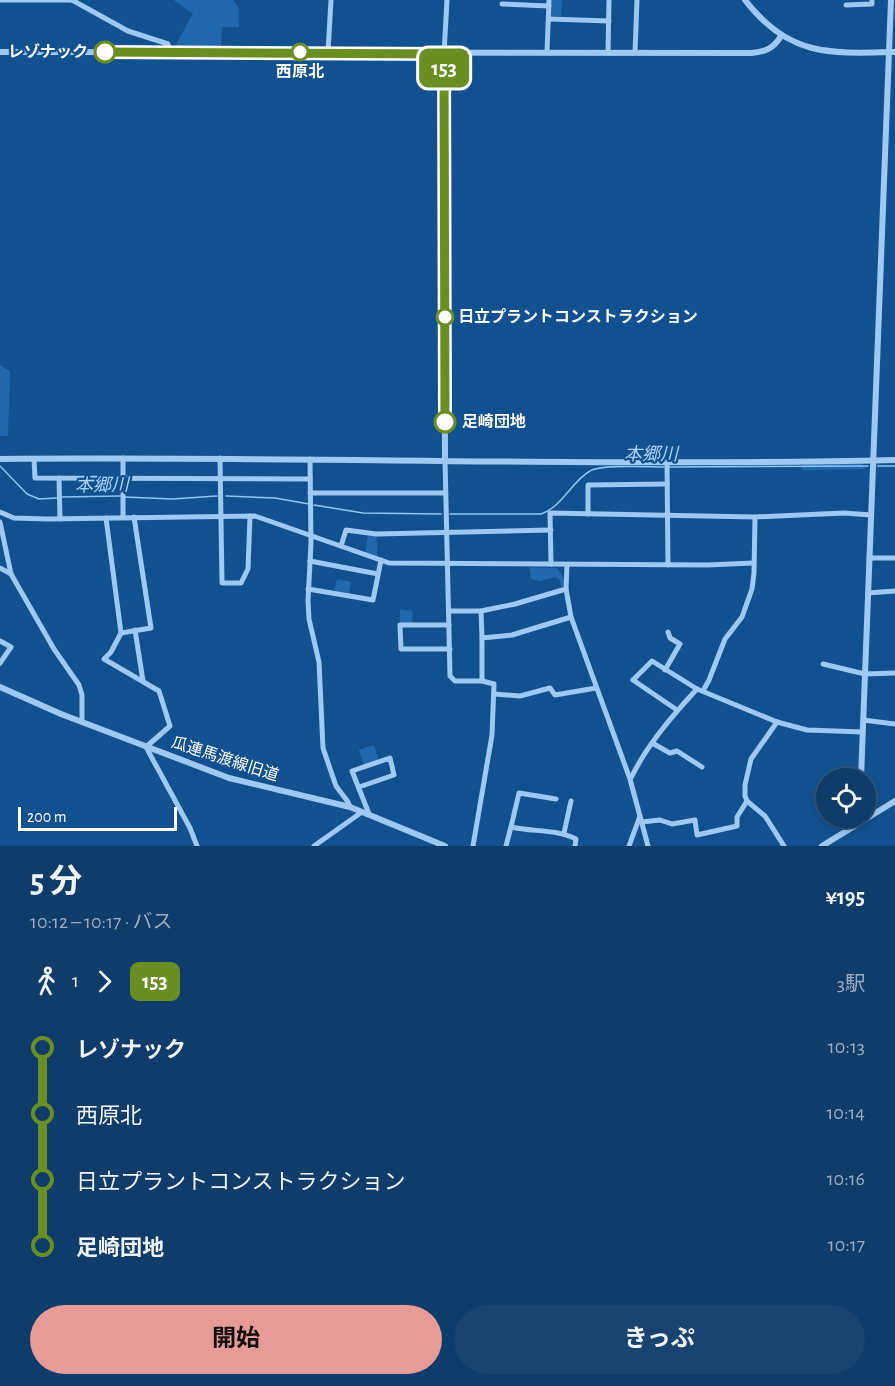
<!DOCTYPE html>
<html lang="ja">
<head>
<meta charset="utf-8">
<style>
  body { margin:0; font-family:"Alegreya Sans","Noto Sans JP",sans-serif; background:#174471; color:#f1f3f6; height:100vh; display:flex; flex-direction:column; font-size:22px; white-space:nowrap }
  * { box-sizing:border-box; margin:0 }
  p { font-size:20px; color:#9baec1 }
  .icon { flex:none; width:33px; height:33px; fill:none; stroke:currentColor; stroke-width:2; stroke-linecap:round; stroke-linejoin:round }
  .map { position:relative; height:846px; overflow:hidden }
  .side { display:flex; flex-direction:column; background:#0e3d6b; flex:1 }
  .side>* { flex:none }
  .badge { padding:0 12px; border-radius:9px; font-size:21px; line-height:39px }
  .buttons { position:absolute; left:816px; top:768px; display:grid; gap:12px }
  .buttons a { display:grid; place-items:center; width:60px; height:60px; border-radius:50%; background:#0e3d6b; box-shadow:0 3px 9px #0003,0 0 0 2px #2e567e; font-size:30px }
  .scale { position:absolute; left:18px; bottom:15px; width:159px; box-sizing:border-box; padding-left:6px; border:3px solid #fff; border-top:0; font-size:16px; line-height:21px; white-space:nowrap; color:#fff; -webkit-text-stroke:4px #12518f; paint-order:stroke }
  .map>.badge { position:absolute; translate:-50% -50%; box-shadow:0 0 0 3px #fff }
  .legs { display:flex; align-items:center; gap:9px; height:66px; padding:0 30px; font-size:20px }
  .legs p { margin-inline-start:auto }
  .headline { display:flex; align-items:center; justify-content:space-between; height:102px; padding:0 30px }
  h1 { font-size:33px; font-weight:700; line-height:45px }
  .primary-button { display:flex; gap:12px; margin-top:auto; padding:12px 30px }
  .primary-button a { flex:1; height:69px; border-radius:36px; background:#e69b98; color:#111; font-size:24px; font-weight:700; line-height:69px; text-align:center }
  .primary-button a+a { background:#174471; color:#f1f3f6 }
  ul { padding:0 30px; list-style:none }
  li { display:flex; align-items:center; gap:21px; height:66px; font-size:22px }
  li i { display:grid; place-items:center; width:9px; height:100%; margin:0 8px; background:currentColor }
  li i::after { content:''; width:15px; height:15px; margin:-8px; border:4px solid; border-radius:50%; background:#0e3d6b }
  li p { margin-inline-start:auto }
  li:first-child i { background:linear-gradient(#0000 50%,currentColor 0) }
  li:last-child i { background:linear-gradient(currentColor 50%,#0000 0) }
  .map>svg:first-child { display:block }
</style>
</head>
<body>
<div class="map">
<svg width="895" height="846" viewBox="0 0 895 846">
  <rect width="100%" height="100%" fill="#12518f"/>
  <g fill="#2169ac">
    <path d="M 174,0 L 233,0 L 239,8 L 239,27 L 222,27 L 221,46 L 175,46 L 193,14 Z"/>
    <path d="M 551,0 L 562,0 L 561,16 L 550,16 Z"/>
    <path d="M 0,365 L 10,371 L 8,436 L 0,436 Z"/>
    <path d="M 805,464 L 861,464 L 867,469 L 802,470 L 802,466 Z"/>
    <path d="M 376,534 L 378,557 L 365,553 L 368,535 Z"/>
    <path d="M 529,567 L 557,568 L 565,580 L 562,589 L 559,579 L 555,577 L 540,581 L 531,579 Z"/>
    <path d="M 337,579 L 351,582 L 349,595 L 334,591 Z"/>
    <path d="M 400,609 L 413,611 L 412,623 L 400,623 Z"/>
    <path d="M 374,745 L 379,761 L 364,766 L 359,750 Z"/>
  </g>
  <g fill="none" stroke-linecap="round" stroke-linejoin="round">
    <g stroke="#8fc5f5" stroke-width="1.5">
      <path d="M 0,466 L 27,494 L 39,499 L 57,498"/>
      <path d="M 878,466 L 895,466"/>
      <path d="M 668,467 L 868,466"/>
      <path d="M 226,496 L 275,498 L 309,504"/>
      <path d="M 62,497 L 120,496"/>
      <path d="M 125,497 L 172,499 L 217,496"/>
      <path d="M 314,505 L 363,513 L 441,514"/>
      <path d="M 450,514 L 541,514 C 562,507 571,482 590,471 C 601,464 648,467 664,467"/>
    </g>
    <g stroke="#9dc9f2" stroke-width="5">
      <path d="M 0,0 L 72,0"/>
      <path d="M 72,0 L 128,31 L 168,44 L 170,52"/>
      <path d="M 502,4 L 549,6"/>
      <path d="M 846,5 L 872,4 L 872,0"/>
      <path d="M 549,19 L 609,21"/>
      <path d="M 328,52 L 331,0"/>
      <path d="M 547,52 L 549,0"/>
      <path d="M 608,53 L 609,0"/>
      <path d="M 635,53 L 637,0"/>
      <path d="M 444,54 L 447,0"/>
      <path d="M 123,458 L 123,517"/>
      <path d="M 220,458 L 222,583 L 241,583 L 248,569 L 250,516"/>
      <path d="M 34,459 L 35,478 L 310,479"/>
      <path d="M 310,459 L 311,543 L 308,601 L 309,619 L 319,662 L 323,748 L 336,786 L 348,802 L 350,807"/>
      <path d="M 445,460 L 450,676 L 455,681 L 482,681 L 494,684 L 492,735 L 473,846"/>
      <path d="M 667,462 L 668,565"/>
      <path d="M 59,478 L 60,519"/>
      <path d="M 310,493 L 445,493"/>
      <path d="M 0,512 L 14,518 L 47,519 L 255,516 L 389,563 L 707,565 L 753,563"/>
      <path d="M 588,514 L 588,485 L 667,484"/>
      <path d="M 106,518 L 121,633 L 111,652 L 104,659 L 159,691 L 170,726 L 146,747 L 190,828 L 197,846"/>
      <path d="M 0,522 L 11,574 L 54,649 L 79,685 L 82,695 L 82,721"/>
      <path d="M 341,546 L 346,530 L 376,534 L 551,530"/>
      <path d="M 869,558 L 895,558"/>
      <path d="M 310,561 L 378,574"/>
      <path d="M 551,564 L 550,513 L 755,517 L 844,513 L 871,515"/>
      <path d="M 567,565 L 566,589 L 571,617 L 630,779 L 648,846"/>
      <path d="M 0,568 L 11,574"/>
      <path d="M 308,589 L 373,600 L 381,560"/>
      <path d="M 868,593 L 895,591"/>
      <path d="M 449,611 L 481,611 L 515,604 L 566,589"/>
      <path d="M 481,611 L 482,638"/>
      <path d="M 449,625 L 400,625 L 401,649 L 450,649"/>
      <path d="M 135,630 L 143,681"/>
      <path d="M 121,633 L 151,628 L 134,517"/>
      <path d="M 0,641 L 11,647 L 0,663"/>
      <path d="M 823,664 L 865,674 L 895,673"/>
      <path d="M 665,670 L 680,644 L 670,638 L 668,632"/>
      <path d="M 482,681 L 482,638 L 512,635 L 571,617"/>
      <path d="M 703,691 L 709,680 L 725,639 L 742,617 L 752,589 L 754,573 L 755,517"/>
      <path d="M 494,694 L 520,696 L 550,688 L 555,695 L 596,688"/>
      <path d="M 677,710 L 633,680 L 652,661 L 697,689 L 777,722 L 807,730 L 863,732"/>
      <path d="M 863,720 L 895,724"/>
      <path d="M 777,722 L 751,759 L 745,785 L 745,796 L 747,801 L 765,816 L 784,846"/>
      <path d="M 652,743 L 670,753 L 677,751 L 702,767"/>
      <path d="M 631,778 C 647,745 672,716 697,689"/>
      <path d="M 359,787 L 394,775 L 390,758 L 352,771 L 369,814"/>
      <path d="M 642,822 L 660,820 L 672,824 L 695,820 L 697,835 L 737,826 L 737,817 L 747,801"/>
      <path d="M 511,827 L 519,793 L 556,799"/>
      <path d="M 564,833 L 571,801"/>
      <path d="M 314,846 L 362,812"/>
      <path d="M 506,846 L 511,827 C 533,832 556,829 576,839 L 575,846"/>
      <path d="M 629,846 L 640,816"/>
    </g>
    <g stroke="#9dc9f2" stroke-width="6">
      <path d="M 745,0 C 788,56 829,54 895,52"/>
      <path d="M 0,52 L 752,53 C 765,52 774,48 781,36"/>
      <path d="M 444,54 L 445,460"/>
      <path d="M 0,459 C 298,456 597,467 895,460"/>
      <path d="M 0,687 L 61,714 L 229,778 L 350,807 L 445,846"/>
      <path d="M 861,778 L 891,0"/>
      <path d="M 822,846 L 895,801"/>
    </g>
  </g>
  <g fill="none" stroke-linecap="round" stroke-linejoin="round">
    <g stroke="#fff" stroke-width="14">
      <path id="line-1" d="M 105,52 L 444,54 L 445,422"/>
    </g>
    <use href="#line-1" stroke="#6b8e23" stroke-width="9"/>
  </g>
  <g fill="#fff" stroke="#6b8e23" stroke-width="3">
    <circle cx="105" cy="52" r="10"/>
    <circle cx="300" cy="52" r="8"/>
    <circle cx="445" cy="317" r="8"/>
    <circle cx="445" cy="422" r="10"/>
  </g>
  <g text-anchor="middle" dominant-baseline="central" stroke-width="4.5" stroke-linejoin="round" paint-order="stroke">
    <g font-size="16" font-weight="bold" fill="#fff" stroke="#12518f" text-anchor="start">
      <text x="88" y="52" text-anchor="end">レゾナック</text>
      <text x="300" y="72" text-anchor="middle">西原北</text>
      <text x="458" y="317">日立プラントコンストラクション</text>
      <text x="462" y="422">足崎団地</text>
    </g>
    <g font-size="16" fill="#fff" stroke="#12518f">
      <text transform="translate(225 759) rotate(18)">瓜連馬渡線旧道</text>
    </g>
    <g font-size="18" font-style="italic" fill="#a9d2f9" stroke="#12518f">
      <text x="651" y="455">本郷川</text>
      <text transform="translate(102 486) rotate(-1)">本郷川</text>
    </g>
  </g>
</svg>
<div class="buttons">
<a><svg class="icon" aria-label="locate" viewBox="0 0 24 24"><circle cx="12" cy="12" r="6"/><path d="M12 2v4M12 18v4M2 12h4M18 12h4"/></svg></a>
</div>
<div class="scale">200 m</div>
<b class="badge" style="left:444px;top:68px;background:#6b8e23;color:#fff">153</b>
</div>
<section class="side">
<div class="headline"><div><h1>5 分</h1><p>10:12 – 10:17 · バス</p></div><b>¥195</b></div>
<div class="legs"><svg class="icon" aria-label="walk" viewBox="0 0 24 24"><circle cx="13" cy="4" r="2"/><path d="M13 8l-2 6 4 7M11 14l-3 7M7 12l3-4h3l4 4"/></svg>1<svg class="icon" aria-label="forward" viewBox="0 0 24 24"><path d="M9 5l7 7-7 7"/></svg><b class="badge" style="background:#6b8e23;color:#fff">153</b><p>3駅</p></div>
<ul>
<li><i style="color:#6b8e23"></i><b>レゾナック</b><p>10:13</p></li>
<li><i style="color:#6b8e23"></i><span>西原北</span><p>10:14</p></li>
<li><i style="color:#6b8e23"></i><span>日立プラントコンストラクション</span><p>10:16</p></li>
<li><i style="color:#6b8e23"></i><b>足崎団地</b><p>10:17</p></li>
</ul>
<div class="primary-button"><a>開始</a><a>きっぷ</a></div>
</section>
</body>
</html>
